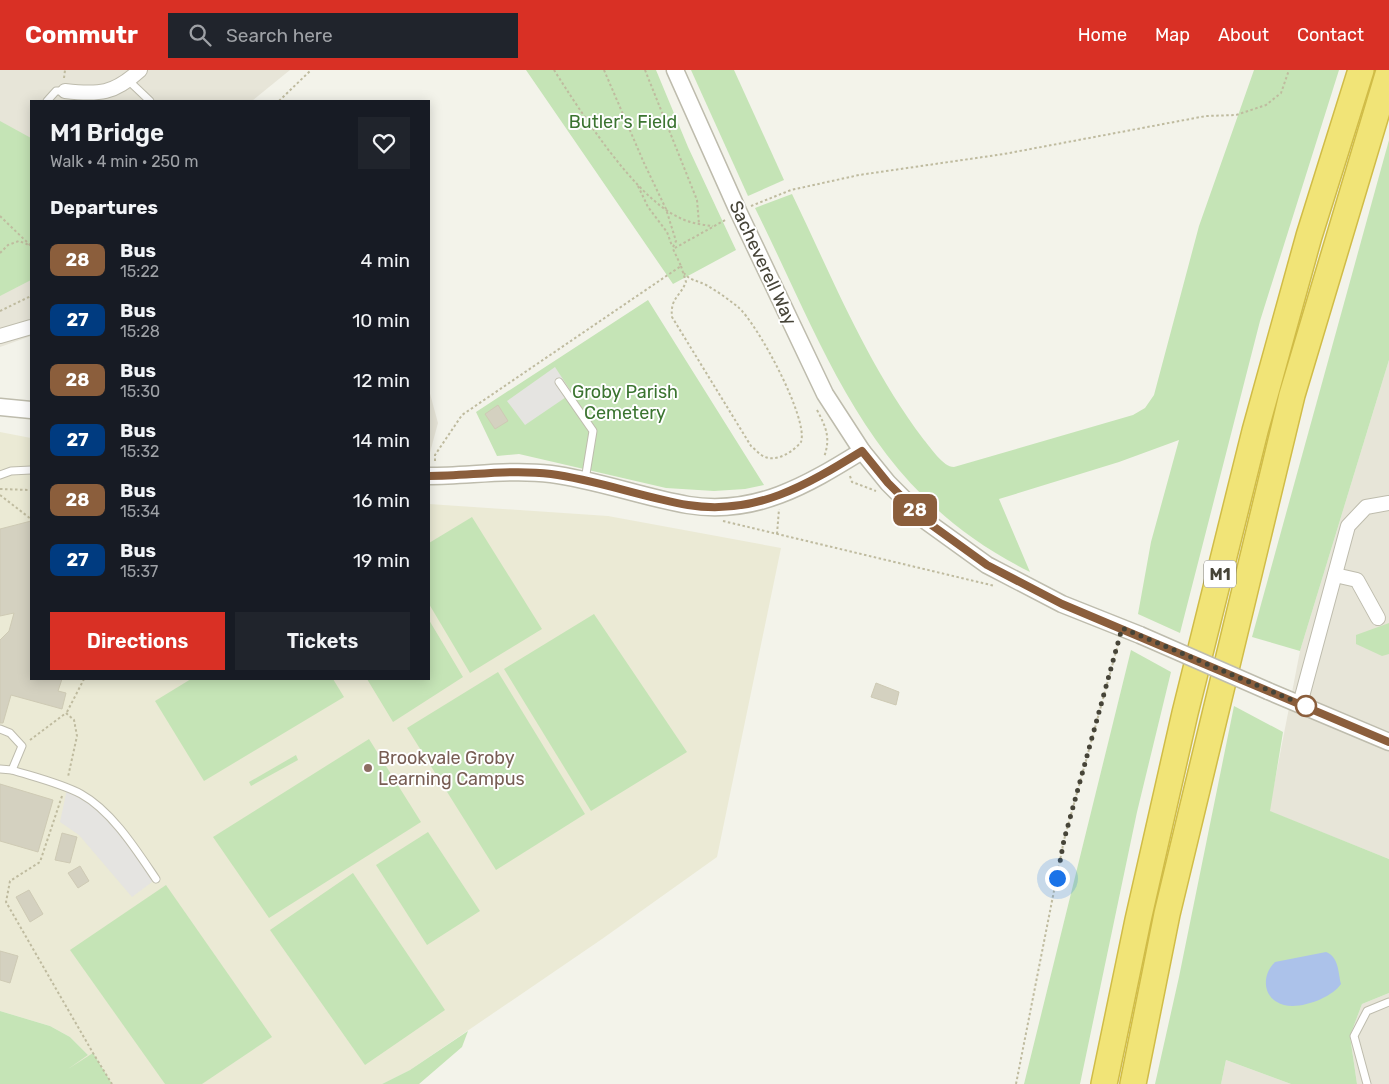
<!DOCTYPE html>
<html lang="en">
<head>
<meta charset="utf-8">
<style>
  body { margin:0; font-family:Rubik,sans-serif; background:#20242c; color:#f1f3f6; height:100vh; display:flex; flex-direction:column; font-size:19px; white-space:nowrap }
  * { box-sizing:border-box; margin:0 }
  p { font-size:16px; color:#9ea1a6 }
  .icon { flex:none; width:28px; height:28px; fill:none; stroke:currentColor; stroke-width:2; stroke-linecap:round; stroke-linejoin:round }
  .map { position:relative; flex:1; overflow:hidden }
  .details { position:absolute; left:30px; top:30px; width:400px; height:580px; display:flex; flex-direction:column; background:#171b24; border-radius:0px; box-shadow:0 2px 12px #0003 }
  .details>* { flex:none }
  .badge { padding:0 10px; border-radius:8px; font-size:18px; line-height:32px }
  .you { position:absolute; width:25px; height:25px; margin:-12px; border:4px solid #fff; border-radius:50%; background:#1a73e8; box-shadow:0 0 0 8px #1a73e833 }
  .map>.badge { position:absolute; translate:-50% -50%; box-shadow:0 0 0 2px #fff }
  h2 { padding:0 20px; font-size:19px; line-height:45px }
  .round { display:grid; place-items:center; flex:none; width:52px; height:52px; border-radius:0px; background:#20242c }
  .overview { display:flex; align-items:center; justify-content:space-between; height:85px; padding:0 20px }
  h1 { font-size:24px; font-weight:600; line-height:38px }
  .cta { display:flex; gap:10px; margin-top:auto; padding:10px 20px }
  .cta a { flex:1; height:58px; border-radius:0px; background:#d93025; color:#fff; font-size:20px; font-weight:600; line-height:58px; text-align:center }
  .cta a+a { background:#20242c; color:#f1f3f6 }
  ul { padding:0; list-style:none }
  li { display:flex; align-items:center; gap:15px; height:60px; padding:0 20px }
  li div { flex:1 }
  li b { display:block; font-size:19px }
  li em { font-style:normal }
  li .badge { min-width:55px; font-weight:700; text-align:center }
  header { display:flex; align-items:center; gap:30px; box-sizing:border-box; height:70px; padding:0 25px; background:#d93025; color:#fff }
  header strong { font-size:24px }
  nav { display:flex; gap:28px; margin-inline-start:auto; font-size:18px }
  .search { width:350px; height:45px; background:#20242c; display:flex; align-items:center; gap:12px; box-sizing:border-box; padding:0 18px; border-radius:0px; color:#9ea1a6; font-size:19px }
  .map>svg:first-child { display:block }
</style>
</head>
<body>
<header>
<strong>Commutr</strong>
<div class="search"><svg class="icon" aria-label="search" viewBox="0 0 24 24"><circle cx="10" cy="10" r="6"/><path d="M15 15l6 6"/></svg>Search here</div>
<nav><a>Home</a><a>Map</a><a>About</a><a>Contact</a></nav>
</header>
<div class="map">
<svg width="1389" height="1014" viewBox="0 0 1389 1014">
  <rect width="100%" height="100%" fill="#f3f3ea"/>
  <g fill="#e7e5d8">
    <path d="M 0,0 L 290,0 L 252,31 L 31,31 L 31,266 L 0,277 Z"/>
    <path d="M 1389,290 L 1389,789 L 1269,741 L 1300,581 Z"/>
    <path d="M 429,320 L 438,353 L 429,386 Z"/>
    <path d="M 1389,923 L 1389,1014 L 1357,1014 L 1350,966 L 1362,934 Z"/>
    <path d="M 1226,990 L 1291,1014 L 1221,1014 Z"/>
  </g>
  <path fill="#ebead5" d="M 0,362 L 31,368 L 31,609 L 429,609 L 429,434 L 608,446 L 781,478 L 717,787 L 602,869 L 410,1000 L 382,1014 L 45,1014 L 88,985 L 70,967 L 50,956 L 0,941 Z"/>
  <g fill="#c5e4b6">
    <path d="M 526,0 L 656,0 L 688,77 L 736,180 L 673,214 Z"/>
    <path d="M 691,0 L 734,0 L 784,110 L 748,126 Z"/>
    <path d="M 1254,0 L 1339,0 L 1260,251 L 1180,563 L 1138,544 L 1151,472 L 1179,370 L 1119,392 L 999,429 L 1030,502 C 869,422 829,287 755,138 L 792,124 C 833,209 866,293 924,370 C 931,378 943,397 954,397 L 1133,345 L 1145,338 L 1154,325 L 1199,156 Z"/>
    <path d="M 0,51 L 31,68 L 31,210 L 0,226 Z"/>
    <path d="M 1389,70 L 1389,290 L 1300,581 L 1252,567 Z"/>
    <path d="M 648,230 L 764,415 L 745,419 L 714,421 L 666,418 L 519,384 L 497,386 L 476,342 Z"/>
    <path d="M 472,447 L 542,559 L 470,603 L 429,534 L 429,473 Z"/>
    <path d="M 594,544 L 687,682 L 591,741 L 504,599 Z"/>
    <path d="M 429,550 L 463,607 L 393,652 L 367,609 L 429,609 Z"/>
    <path d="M 1389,553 L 1389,584 L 1382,586 L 1356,574 L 1356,565 Z"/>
    <path d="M 1131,580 L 1171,602 L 1137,742 L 1080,1014 L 1024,1014 Z"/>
    <path d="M 498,602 L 585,744 L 496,800 L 407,658 Z"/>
    <path d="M 191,609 L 333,609 L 344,627 L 204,711 L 155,631 Z"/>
    <path d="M 1234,636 L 1283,662 L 1270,741 L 1389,789 L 1389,923 L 1362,934 L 1350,966 L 1357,1014 L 1291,1014 L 1226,990 L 1221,1014 L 1155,1014 L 1179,907 Z"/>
    <path d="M 369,669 L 421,752 L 269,848 L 213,767 Z"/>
    <path d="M 296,685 L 298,690 L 251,716 L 249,712 Z"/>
    <path d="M 428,762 L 480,841 L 427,875 L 376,795 Z"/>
    <path d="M 353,803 L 445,940 L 365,995 L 270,860 Z"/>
    <path d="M 166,815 L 272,967 L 202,1014 L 165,1014 L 70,880 Z"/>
    <path d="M 0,941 L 50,956 L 70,967 L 88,985 L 68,999 L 93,983 L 112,1014 L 0,1014 Z"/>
    <path d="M 468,961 L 462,977 L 419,1014 L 382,1014 L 410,1000 Z"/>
  </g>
  <g fill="#e5e4e1">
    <path d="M 555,297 L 572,323 L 525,355 L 507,331 Z"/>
    <path d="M 67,719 L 106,744 L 156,809 L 132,827 L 79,765 L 60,752 Z"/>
  </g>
  <path fill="#acc2ea" d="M 1326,882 C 1339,887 1338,902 1341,914 C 1331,929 1293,943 1277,932 C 1261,923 1264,902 1275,892 Z"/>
  <g fill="#d4d1c0" stroke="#cecab4">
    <path d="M 498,335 L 508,351 L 495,359 L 485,344 Z"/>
    <path d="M 31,451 L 31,609 L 62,609 L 58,621 L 66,623 L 62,639 L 11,625 L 3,653 L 0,653 L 0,570 L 9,561 L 14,543 L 0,546 L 0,459 Z"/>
    <path d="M 876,613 L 899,622 L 896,635 L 871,627 Z"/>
    <path d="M 0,714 L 53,730 L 38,782 L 0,771 Z"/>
    <path d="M 62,763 L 77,767 L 70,793 L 55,790 Z"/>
    <path d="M 80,796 L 89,811 L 78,818 L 68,803 Z"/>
    <path d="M 29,820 L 43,844 L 30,852 L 16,827 Z"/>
    <path d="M 0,881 L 18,886 L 10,913 L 0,910 Z"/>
  </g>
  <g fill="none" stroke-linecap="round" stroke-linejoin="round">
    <g stroke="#bebcad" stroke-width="9">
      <g id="service">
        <path d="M 129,11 L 150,31"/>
        <path d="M 47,31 L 56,21 L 65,21"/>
        <path d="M 559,312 L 593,361 L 585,410"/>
        <path d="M 0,405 L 11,401 L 31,400"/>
        <path d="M 0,659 L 10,663 L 22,676 L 12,700 L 0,699"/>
        <path d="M 12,700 C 34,707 60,713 81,724 C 112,741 137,781 156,809"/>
        <path d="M 1367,1014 L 1354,966 L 1367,941 L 1389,932"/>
      </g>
    </g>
    <g stroke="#bebcad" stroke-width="16">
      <g id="minor">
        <path d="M 65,21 C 99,25 114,24 140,0"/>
        <path d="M 0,266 L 31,257"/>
        <path d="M 1335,505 L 1357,510 L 1378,548"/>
        <path d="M 1300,634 L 1348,456 L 1366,437 L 1389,433"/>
      </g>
    </g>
    <g stroke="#bebcad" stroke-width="19">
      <g id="tertiary">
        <path d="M 675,0 L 738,141 L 825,324 L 862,381 L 888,413 L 926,451 L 987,495 L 1062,534 L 1140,565"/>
        <path d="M 0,337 L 31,340"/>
        <path d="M 429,406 C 469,406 510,399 551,404 C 597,410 642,427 688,435 C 755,446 807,415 862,381"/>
        <path d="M 1268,621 L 1389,672"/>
      </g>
    </g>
    <g stroke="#d0bc47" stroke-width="28">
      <g id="motorway">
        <path d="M 1104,1014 L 1138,850 L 1185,643 L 1255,361 L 1309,166 L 1361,0"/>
        <path d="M 1133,1014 L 1167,844 L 1292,325 L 1389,1"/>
      </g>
    </g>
    <g stroke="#bfbb9f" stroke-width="2" stroke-dasharray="2.5 2.5" stroke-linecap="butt">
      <path d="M 554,0 C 581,42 635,128 680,148 C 690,153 702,155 713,156"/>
      <path d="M 604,0 L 644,93 L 666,139 L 676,171 L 673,177"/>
      <path d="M 645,0 L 697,130 L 699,154"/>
      <path d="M 64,8 L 65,0"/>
      <path d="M 279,31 L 311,0"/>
      <path d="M 638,116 L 648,137 L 667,162 L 672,176"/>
      <path d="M 751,136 L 791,120 L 859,105 L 1004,84 L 1206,46 L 1236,45 L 1266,35 L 1281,23 L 1289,0"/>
      <path d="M 0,146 L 31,176"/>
      <path d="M 0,183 L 8,175 L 19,171 L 29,175"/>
      <path d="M 681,196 L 686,212 C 680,227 670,228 672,247 L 751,376 C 755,379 759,384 763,386 C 776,393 793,382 801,372 C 809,349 757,253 738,237 C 728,229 717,221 706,215 C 697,210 690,211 684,203"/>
      <path d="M 0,241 L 31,226"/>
      <path d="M 817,340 C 826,357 831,368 824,387"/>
      <path d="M 435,391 L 435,385 L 462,345 L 681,196 L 673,179 L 727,149"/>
      <path d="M 850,406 L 852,412 L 876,421"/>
      <path d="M 0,419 L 31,420"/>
      <path d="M 0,425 L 31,449"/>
      <path d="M 723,451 L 995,516"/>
      <path d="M 777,464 L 779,439"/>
      <path d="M 67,642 L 84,609"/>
      <path d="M 30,670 L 66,643 L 74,650 L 77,666 L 68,707"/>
      <path d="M 62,726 L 40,792 L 10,811 L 6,832 L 93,983 L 112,1014"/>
      <path d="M 1016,1014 L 1064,770 L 1119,571"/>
    </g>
    <use href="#service" stroke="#fff" stroke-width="7"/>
    <use href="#minor" stroke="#fff" stroke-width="14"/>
    <use href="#tertiary" stroke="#fff" stroke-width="16"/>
    <use href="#motorway" stroke="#f1e477" stroke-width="25"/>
    <g stroke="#bebcad" stroke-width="19" stroke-linecap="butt">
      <path id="tertiary-bridge" d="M 1140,565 L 1268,621"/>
    </g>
    <use href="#tertiary-bridge" stroke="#fff" stroke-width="16"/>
  </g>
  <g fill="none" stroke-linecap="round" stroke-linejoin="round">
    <g stroke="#fff" stroke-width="11">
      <path id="line" d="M 429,406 C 469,406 510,399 551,404 C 597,410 642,427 688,435 C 755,446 807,415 862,381 L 888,413 L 926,451 L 987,495 L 1062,534 L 1389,672"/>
    </g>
    <use href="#line" stroke="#8b5e3c" stroke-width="8"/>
    <path stroke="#464438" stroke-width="5" stroke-dasharray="0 9" d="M 1057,808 L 1064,770 L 1122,558 L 1306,636"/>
  </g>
  <circle fill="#fff" stroke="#8b5e3c" stroke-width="2.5" cx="1306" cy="636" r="10"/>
  <circle fill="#8d6e63" stroke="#fff" stroke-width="2" cx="368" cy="698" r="5"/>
  <g text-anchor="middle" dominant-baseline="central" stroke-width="4" stroke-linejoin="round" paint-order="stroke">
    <rect fill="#fff" stroke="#7e7c74" stroke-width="1" x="1204" y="490.5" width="32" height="27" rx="4"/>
    <g font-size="16" font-weight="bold" fill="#464438">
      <text x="1220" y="504">M1</text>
    </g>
    <g font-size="18" fill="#3b7430" stroke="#fff">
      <text x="623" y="52">Butler's Field</text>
      <text x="625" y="322">Groby Parish<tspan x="625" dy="21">Cemetery</tspan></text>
    </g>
    <g font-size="18" fill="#464438" stroke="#fff">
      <text transform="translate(763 193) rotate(65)">Sacheverell Way</text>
    </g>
    <g font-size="18" fill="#785e54" stroke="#fff" text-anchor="start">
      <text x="378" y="688">Brookvale Groby<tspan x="378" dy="21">Learning Campus</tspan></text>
    </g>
  </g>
</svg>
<div class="you" style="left:1057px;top:808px"></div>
<b class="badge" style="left:915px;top:440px;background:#8b5e3c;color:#fff">28</b>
<section class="details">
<div class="overview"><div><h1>M1 Bridge</h1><p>Walk · 4 min · 250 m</p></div><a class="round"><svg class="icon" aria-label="heart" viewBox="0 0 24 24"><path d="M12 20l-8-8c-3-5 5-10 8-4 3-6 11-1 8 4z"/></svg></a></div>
<h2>Departures</h2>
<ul>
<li><span class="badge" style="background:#8b5e3c;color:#fff">28</span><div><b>Bus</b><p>15:22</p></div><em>4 min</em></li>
<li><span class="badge" style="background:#003b80;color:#fff">27</span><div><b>Bus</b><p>15:28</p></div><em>10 min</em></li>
<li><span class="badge" style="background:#8b5e3c;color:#fff">28</span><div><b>Bus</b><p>15:30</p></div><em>12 min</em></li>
<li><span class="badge" style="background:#003b80;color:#fff">27</span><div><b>Bus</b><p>15:32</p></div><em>14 min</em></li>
<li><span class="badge" style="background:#8b5e3c;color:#fff">28</span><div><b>Bus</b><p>15:34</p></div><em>16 min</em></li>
<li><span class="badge" style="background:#003b80;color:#fff">27</span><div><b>Bus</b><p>15:37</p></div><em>19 min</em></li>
</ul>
<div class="cta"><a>Directions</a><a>Tickets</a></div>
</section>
</div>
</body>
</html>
